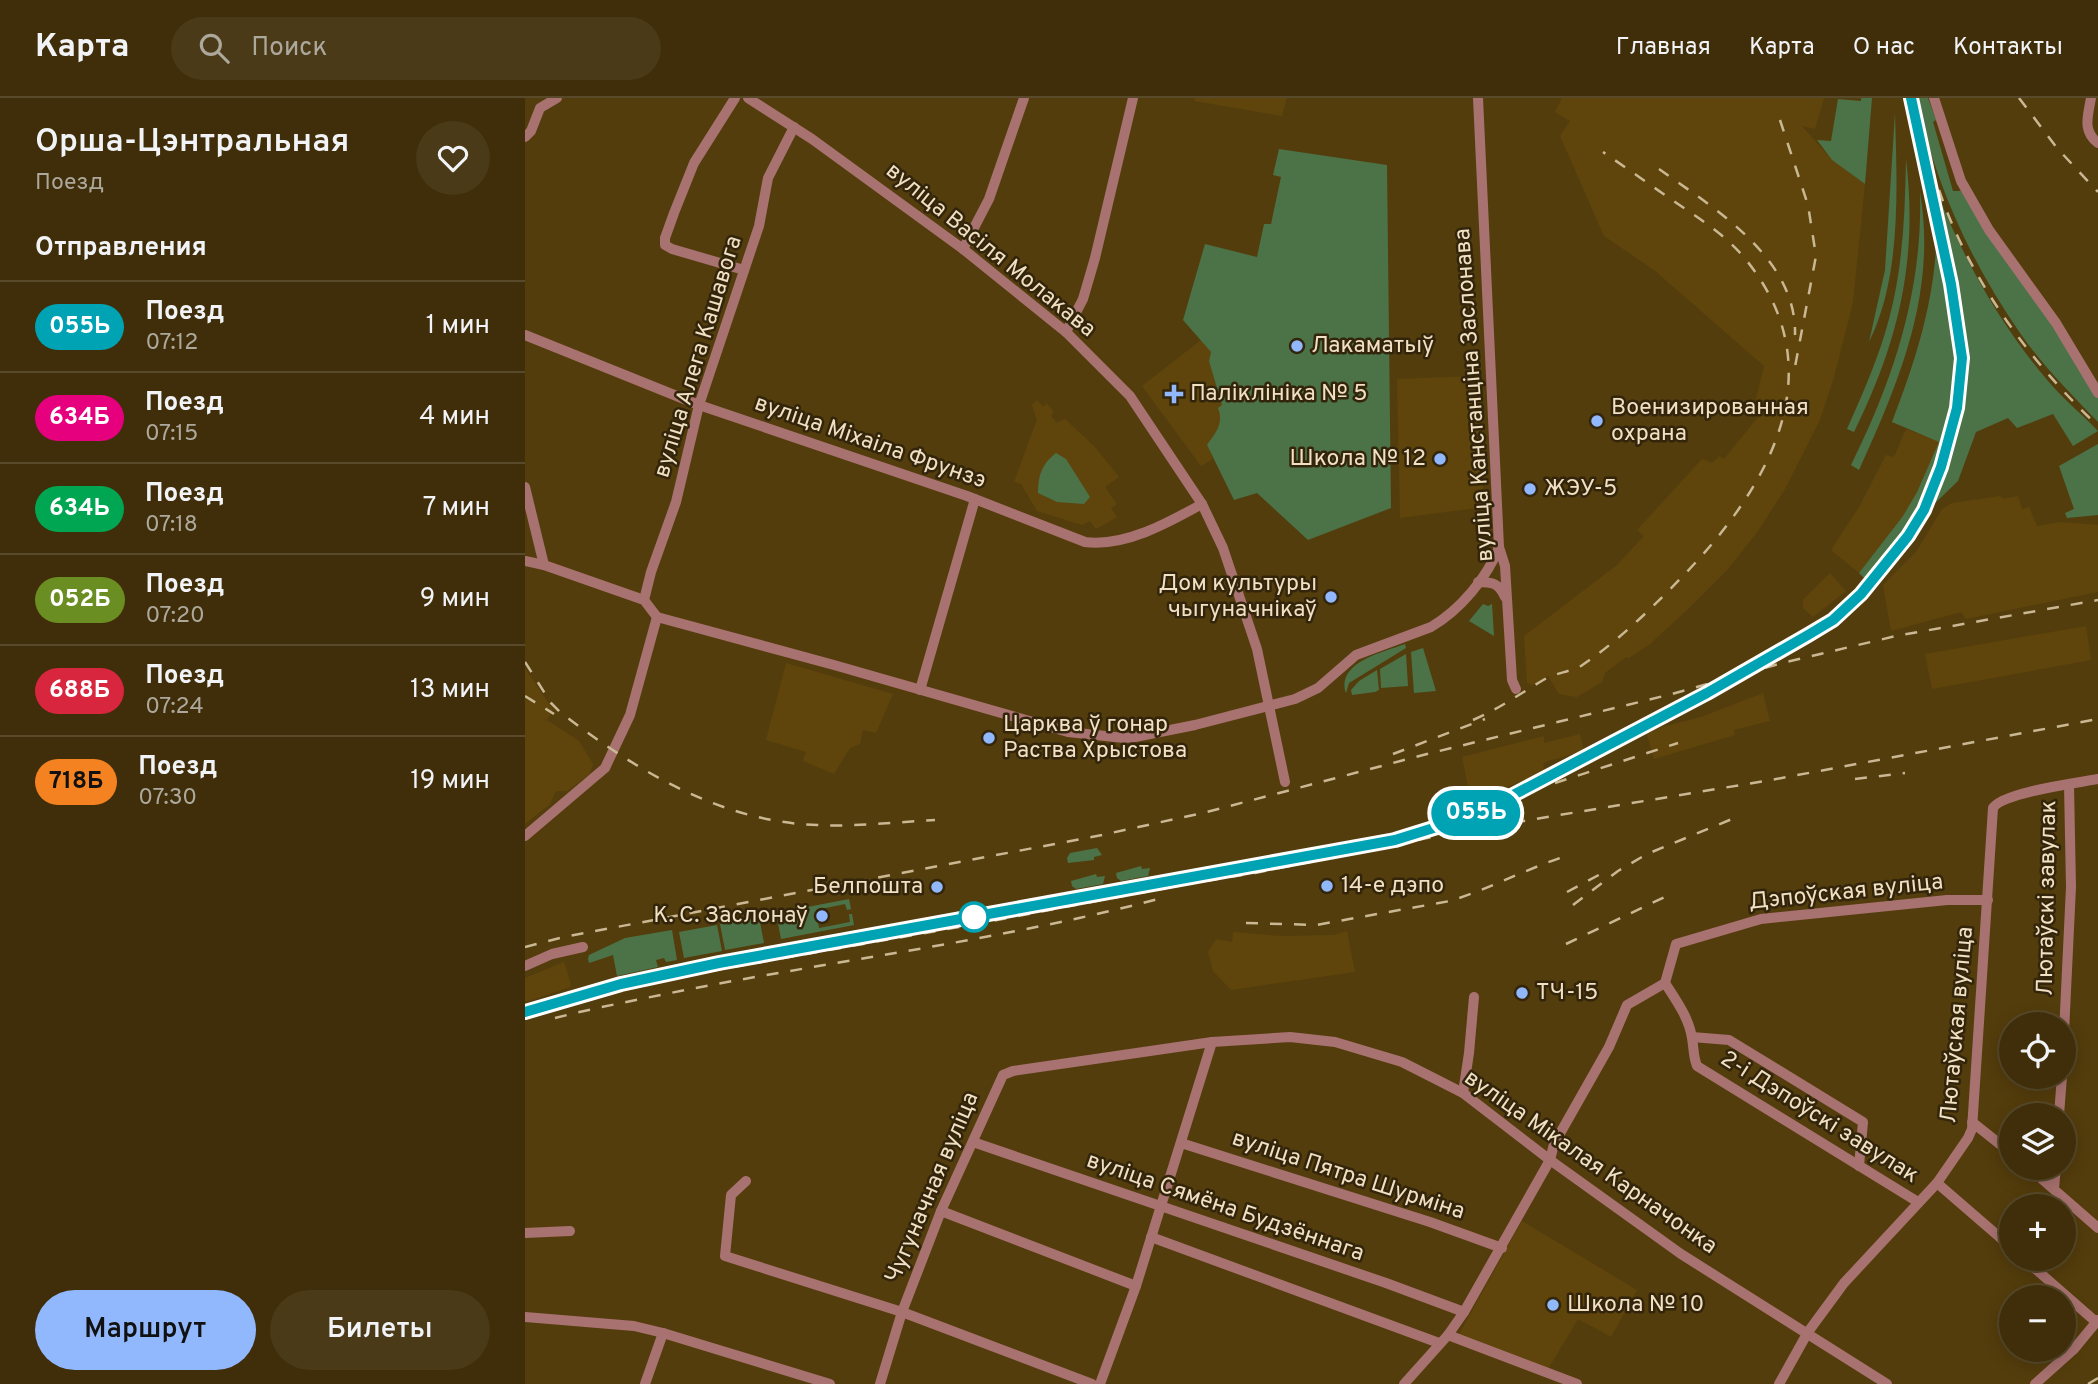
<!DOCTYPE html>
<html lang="ru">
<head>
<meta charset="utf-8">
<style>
  body { margin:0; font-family:Overpass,sans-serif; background:#4a3a17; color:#f1f3f6; height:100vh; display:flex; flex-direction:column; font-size:26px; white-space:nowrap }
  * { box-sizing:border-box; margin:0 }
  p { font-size:23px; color:#ada89c }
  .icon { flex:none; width:38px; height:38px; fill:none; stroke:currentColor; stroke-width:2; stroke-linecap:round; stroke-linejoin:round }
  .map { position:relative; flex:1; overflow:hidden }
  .drawer { display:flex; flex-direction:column; background:#3f2e09; width:525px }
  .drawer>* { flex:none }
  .badge { padding:0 14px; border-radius:23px; font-size:24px; line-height:46px }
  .controls { position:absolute; left:1474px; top:914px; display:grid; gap:14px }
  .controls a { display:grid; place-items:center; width:77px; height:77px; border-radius:50%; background:#3f2e09; box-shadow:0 4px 18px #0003,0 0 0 2px #584a2a; font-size:35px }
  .map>.badge { position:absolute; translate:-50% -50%; box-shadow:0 0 0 4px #fff }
  h2 { padding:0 35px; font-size:26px; line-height:63px }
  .round { display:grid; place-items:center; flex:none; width:74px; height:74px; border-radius:37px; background:#4a3a17 }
  .overview { display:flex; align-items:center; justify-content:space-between; height:119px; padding:0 35px }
  h1 { font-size:33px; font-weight:600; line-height:52px }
  .cta { display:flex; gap:14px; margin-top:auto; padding:14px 35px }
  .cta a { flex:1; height:80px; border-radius:42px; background:#91b8fd; color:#111; font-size:28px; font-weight:600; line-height:80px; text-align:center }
  .cta a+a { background:#4a3a17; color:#f1f3f6 }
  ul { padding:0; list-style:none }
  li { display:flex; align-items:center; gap:21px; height:91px; padding:0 35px; border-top:2px solid #584a2a }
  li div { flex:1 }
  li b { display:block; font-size:26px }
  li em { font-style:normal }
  li .badge { min-width:77px; font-weight:700; text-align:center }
  header { display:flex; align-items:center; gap:42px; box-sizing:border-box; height:98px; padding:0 35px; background:#3f2e09; border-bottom:2px solid #584a2a }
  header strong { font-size:33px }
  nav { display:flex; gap:38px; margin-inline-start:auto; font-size:24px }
  .search { width:490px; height:63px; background:#4a3a17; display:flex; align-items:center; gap:18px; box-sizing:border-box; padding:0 24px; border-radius:38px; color:#ada89c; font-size:26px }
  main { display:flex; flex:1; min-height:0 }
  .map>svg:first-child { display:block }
</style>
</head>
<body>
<header>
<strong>Карта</strong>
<div class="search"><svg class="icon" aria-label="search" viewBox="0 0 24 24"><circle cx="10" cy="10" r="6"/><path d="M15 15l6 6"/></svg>Поиск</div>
<nav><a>Главная</a><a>Карта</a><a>О нас</a><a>Контакты</a></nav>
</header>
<main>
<section class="drawer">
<div class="overview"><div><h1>Орша-Цэнтральная</h1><p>Поезд</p></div><a class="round"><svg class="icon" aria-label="heart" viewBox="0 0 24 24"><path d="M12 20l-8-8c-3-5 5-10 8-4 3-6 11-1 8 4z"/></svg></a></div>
<h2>Отправления</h2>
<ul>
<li><span class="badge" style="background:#00a3b4;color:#fff">055Ь</span><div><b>Поезд</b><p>07:12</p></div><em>1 мин</em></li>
<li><span class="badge" style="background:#e6007e;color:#fff">634Б</span><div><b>Поезд</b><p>07:15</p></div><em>4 мин</em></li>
<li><span class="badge" style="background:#00a651;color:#fff">634Ь</span><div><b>Поезд</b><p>07:18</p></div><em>7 мин</em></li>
<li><span class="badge" style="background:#6b8e23;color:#fff">052Б</span><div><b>Поезд</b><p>07:20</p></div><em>9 мин</em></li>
<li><span class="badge" style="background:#d7263d;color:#fff">688Б</span><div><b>Поезд</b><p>07:24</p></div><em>13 мин</em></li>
<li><span class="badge" style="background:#f58220;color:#111">718Б</span><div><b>Поезд</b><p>07:30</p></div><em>19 мин</em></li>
</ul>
<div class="cta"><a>Маршрут</a><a>Билеты</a></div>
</section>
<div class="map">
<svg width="1573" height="1286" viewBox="0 0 1573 1286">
  <rect width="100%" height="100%" fill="#543d0c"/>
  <g fill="#5f450c">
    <path d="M 670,0 L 762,0 L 757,18 L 669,3 Z"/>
    <path d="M 1037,0 L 1299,0 L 1290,31 L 1277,28 L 1307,62 L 1340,86 L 1328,204 L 1309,279 L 1294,324 L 1260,391 L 1233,433 L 1203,471 L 1161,513 L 1125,546 L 1104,560 L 1101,559 L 1080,575 L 1077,584 L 1052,599 L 1034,596 L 1023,578 L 1007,587 L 1002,585 L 999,538 L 1092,467 L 1119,438 L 1112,432 L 1177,361 L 1187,365 L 1194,358 L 1199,361 L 1235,317 L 1228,313 L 1239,268 L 1129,172 L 1079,138 L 1035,38 L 1045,23 L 1030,14 Z"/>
    <path d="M 676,242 L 686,254 L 684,263 L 698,308 L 695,328 L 682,347 L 688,361 L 676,368 L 617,288 Z"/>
    <path d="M 953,278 L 959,409 L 875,420 L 872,281 Z"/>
    <path d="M 512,302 L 518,309 L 522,306 L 529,313 L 526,318 L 532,325 L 540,321 L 569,348 L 594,379 L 580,389 L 592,406 L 586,410 L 592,419 L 571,431 L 565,423 L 557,427 L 512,413 L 496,386 L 489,384 L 512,322 L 507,307 Z"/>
    <path d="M 1381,331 L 1415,344 L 1392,394 L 1378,418 L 1334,475 L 1306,452 L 1334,409 L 1361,357 L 1369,359 Z"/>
    <path d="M 1475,398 L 1478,401 L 1493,398 L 1497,411 L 1504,409 L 1512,428 L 1536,424 L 1573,427 L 1573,494 L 1441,521 L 1436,514 L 1366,533 L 1358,487 L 1391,454 L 1417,411 L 1427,405 Z"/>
    <path d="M 1305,475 L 1321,493 L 1288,519 L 1278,510 L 1278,502 Z"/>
    <path d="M 1561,528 L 1566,562 L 1407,591 L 1400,556 Z"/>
    <path d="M 261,565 L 368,596 L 351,635 L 338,632 L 335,646 L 325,650 L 309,676 L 278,663 L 281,654 L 241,642 Z"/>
    <path d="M 0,570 L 28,612 L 22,622 L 54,643 L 68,666 L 65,676 L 42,693 L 31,693 L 25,706 L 0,726 Z"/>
    <path d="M 1238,595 L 1245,623 L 1209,632 L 1210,637 L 1129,661 L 1121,633 L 1176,619 Z"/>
    <path d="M 1055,636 L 1059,653 L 1023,663 L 1018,666 L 1020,674 L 946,703 L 937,659 L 1019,638 L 1019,645 Z"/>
    <path d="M 822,833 L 830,874 L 706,892 L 688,873 L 683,854 L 691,841 L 707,844 L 708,834 L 755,838 L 809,837 Z"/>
    <path d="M 39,864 L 46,886 L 45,889 L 0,904 L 0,880 Z"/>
    <path d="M 997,1123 L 1112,1192 L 1086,1239 L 1053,1221 L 1023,1271 L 933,1238 Z"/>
  </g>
  <g fill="#4c7248">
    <path d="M 1336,0 L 1347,0 L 1340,86 L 1307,62 L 1292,42 L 1306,43 L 1313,1 L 1336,3 Z"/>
    <path d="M 1392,0 L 1403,0 L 1411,22 L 1408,24 L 1428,93 L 1436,93 L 1473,152 L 1528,226 L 1573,299 L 1573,324 C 1546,296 1517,267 1495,235 C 1446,164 1409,85 1392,0 Z"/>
    <path d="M 1370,15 C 1372,88 1377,178 1344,244 L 1360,172 Z"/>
    <path d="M 754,51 L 862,67 L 866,410 L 783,442 L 732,395 L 709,402 L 682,347 C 691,334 699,326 693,310 L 697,307 L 684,263 L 686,254 L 658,222 L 680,146 L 732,159 L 739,126 L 746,126 L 756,79 L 748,77 Z"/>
    <path d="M 1381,61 C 1393,162 1374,243 1329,334 L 1322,331 C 1338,295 1354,259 1364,221 C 1378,169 1380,115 1381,61 Z"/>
    <path d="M 1395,94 C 1412,194 1375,282 1334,372 L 1326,367 C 1369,281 1398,191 1395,94 Z"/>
    <path d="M 1415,102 C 1442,167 1477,229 1523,283 C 1538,301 1557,316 1573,333 L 1548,348 L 1528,316 L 1492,330 L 1483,320 L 1451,334 L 1433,383 L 1405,410 C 1421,371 1440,319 1440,276 C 1441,218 1426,160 1415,102 Z"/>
    <path d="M 1412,132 C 1418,165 1427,199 1430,232 C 1434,291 1423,356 1394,408 C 1379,435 1360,458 1341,482 L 1334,475 L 1378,418 L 1392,394 L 1414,344 L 1367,324 C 1392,259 1410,202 1412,132 Z"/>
    <path d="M 1573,346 L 1573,417 L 1542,420 L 1540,415 L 1549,411 L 1534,368 Z"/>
    <path d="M 531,355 L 541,361 L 565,399 L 559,406 L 532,404 L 513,395 C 513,377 517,366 531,355 Z"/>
    <path d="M 958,506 L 963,508 L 967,506 L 969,538 L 944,523 Z"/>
    <path d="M 880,546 L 881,550 L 824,585 L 821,595 C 811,564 859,554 880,546 Z"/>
    <path d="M 898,550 L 911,593 L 889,595 L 886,554 Z"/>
    <path d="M 881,556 L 883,588 L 856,590 L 855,571 Z"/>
    <path d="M 852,572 L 854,592 L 850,594 L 827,597 L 826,592 L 834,583 Z"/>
    <path d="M 572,750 L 577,757 L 569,759 L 569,762 L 543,765 L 542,760 L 545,755 Z"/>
    <path d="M 616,768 L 617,771 L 625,770 L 623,778 L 596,783 L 592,780 L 591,775 Z"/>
    <path d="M 571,776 L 572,779 L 580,778 L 578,786 L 551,791 L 547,788 L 546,783 Z"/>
    <path d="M 324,801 L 326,811 L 322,812 L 320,806 L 291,812 L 294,830 L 325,824 L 324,816 L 327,816 L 329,827 L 256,841 L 251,815 Z"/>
    <path d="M 234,819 L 239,845 L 200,852 L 195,826 Z"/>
    <path d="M 192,827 L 197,853 L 159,860 L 154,834 Z"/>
    <path d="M 147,832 L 152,862 L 141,864 L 139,860 L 131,862 L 133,869 L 92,878 L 88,857 L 64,865 L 63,861 L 64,857 L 100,840 Z"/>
  </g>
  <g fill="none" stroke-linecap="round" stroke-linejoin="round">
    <g stroke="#a87270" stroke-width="10">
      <path d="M 210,0 L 169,65 L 149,115 L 140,140 L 140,147 L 147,151 L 219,172"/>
      <path d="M 223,0 L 287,41 L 438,151 L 541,234 L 605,298 L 677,406 L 698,450 L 732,551 L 760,684"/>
      <path d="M 953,0 L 974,449 L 980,468 L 987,582 L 991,591"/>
      <path d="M 1409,0 L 1436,83 L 1464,132 L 1531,225 L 1573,295"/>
      <path d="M 1566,0 C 1563,18 1557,33 1573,45"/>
      <path d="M 0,39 L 6,33 L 15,10 L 32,0"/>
      <path d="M 438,151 L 464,101 L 499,0"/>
      <path d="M 541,234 L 558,201 L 570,160 L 608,0"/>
      <path d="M 0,237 L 174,307 L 442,398 L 560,444 C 600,449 643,425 677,406"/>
      <path d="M 0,389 L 19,467 L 119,502 L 132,519"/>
      <path d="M 0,463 L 19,467"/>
      <path d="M 953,484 C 967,484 974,485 980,499"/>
      <path d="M 119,502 L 126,474 L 151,404 L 174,307 L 234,128 L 243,80 L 269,29"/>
      <path d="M 132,519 L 309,567 L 543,634 L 599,640 L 610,639 L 670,627 L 770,601 L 793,590 L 831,557 L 906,529 C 935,512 962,480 974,449"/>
      <path d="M 395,592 L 450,401"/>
      <path d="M 0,738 L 80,670 L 105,617 L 132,519"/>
      <path d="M 0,868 L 27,856 L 58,849"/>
      <path d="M 1167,939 L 1204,942 L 1338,1024 L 1334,1068"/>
      <path d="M 1538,955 L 1546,789 L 1544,687"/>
      <path d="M 938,995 L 944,955 L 949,899"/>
      <path d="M 1534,1017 L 1537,978"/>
      <path d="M 1447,1024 L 1486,1055"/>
      <path d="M 448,1044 L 861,1185 L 939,1214"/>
      <path d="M 656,1045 L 905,1124 L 977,1150"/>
      <path d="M 1503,1069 L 1573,1130"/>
      <path d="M 221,1083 L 206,1097 L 200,1158 L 377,1214 L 567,1286"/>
      <path d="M 1412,1085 L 1486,1149"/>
      <path d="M 1529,1090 L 1531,1069"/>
      <path d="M 1393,1104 L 1172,968 C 1168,958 1169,951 1167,940 C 1164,920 1151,902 1140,885 L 1151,846 L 1236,821 L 1422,802 L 1463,802"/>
      <path d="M 416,1113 L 611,1188"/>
      <path d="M 0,1135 L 45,1133"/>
      <path d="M 626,1139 L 914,1245"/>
      <path d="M 1498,1160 L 1571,1224"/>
      <path d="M 0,1219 L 109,1228 L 138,1235 L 305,1286"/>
      <path d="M 923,1237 L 1052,1286"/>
      <path d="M 120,1286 L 138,1235"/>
      <path d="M 355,1286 L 377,1214 L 416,1113 L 478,977 L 488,973 L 687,944 L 765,939 L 810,944 L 877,964 L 938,995 L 1025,1062 L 1156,1156 L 1362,1286"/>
      <path d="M 575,1286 L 611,1188 L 687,944"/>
      <path d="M 879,1286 L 923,1237 L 939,1214 L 1025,1062 L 1029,1046 L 1084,949 L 1102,907 L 1140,885"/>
      <path d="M 1254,1286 L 1283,1234 L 1319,1185 L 1412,1085 L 1443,1040 L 1447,1031 L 1468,710 C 1478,694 1553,685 1573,681"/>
      <path d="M 1510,1286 L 1549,1251 L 1573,1222"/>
    </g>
    <g stroke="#cab895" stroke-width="2.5" stroke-dasharray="12 12" stroke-linecap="butt">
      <path d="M 1494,0 L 1532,50 L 1573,94"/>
      <path d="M 1255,22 L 1283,107 L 1291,158 L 1269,274"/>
      <path d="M 1134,71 C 1190,111 1272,160 1270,237"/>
      <path d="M 1414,92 C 1444,181 1505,264 1573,328"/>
      <path d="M 0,564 L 26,605 L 35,614 C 109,671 195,724 292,727 C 331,729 371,724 410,722"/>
      <path d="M 1235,565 C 1260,552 1286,539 1308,522 C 1381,466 1440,353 1437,260 C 1436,239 1432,217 1428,197 C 1417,131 1398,66 1387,0"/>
      <path d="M 0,598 L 29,616"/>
      <path d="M 948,622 C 974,611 996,595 1020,581 C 1031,575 1044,574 1056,568 C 1093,543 1124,513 1155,481 C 1241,393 1312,276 1222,163 C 1203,139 1178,123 1153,106 C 1128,89 1103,71 1078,54"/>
      <path d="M 868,656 L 960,621"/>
      <path d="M 1330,681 L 1380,675"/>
      <path d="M 1030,685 L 1153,645"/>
      <path d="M 907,730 L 973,705 L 1186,592"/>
      <path d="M 1042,794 L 1083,772"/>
      <path d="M 1048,807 L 1093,773 L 1122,756 L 1207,721"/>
      <path d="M 721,825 L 791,827 L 925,803 C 964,791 1001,771 1041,758"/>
      <path d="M 1041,846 L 1146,796"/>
      <path d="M 0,849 L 39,839 L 577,737 L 682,714 L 902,656 L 1147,596 L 1257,565 L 1371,538 L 1573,502"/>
      <path d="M 0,920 L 97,891 L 191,872 L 451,826 L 667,785 L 730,775 L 932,734 L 1246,682 L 1573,621"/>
      <path d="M 30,920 C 73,909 117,901 160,892 C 320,861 483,841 641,799"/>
      <path d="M 1563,1286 L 1573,1280"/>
    </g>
  </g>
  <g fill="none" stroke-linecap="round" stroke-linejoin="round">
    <g stroke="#fff" stroke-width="16">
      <path id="line" d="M 0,914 L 96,886 L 194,865 L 870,742 L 931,723 L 973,705 L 1182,595 L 1283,537 L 1308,522 L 1336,496 L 1383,438 L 1399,412 L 1416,369 L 1432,310 L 1437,260 L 1426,186 L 1386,0"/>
    </g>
    <use href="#line" stroke="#00a3b4" stroke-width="10"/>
  </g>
  <g fill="#91b8fd" stroke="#32250c" stroke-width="2.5">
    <circle cx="772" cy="248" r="7"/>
    <path d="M645.5 285.5h7v7h7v7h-7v7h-7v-7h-7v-7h7z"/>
    <circle cx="1072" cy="323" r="7"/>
    <circle cx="915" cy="361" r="7"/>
    <circle cx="1005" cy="391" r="7"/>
    <circle cx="806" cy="499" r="7"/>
    <circle cx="464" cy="640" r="7"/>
    <circle cx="802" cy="788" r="7"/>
    <circle cx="412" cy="789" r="7"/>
    <circle cx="297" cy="818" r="7"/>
    <circle cx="997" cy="895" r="7"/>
    <circle cx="1028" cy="1207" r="7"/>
  </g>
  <circle fill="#fff" stroke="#00a3b4" stroke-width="3.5" cx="449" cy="819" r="14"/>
  <g text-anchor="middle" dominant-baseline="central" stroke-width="5" stroke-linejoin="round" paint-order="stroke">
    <g font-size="23" fill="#f1e0c2" stroke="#32250c">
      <text transform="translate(465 153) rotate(39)">вуліца Васіля Молакава</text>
      <text transform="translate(174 259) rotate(-73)">вуліца Алега Кашавога</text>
      <text transform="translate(950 297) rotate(-94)">вуліца Канстанціна Заслонава</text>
      <text transform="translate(345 345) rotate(19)">вуліца Міхаіла Фрунзэ</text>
      <text transform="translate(1321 795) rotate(-6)">Дэпоўская вуліца</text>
      <text transform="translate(1523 800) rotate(-89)">Лютаўскі завулак</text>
      <text transform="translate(1433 927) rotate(-85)">Лютаўская вуліца</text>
      <text transform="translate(1294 1020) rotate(32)">2-і Дэпоўскі завулак</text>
      <text transform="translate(1065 1065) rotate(35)">вуліца Мікалая Карначонка</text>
      <text transform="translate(823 1078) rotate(18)">вуліца Пятра Шурміна</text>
      <text transform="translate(408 1090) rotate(-67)">Чугуначная вуліца</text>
      <text transform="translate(700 1110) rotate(19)">вуліца Сямёна Будзённага</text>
    </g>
    <g font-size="23" fill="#f1e0c2" stroke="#32250c" text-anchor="start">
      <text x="786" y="248">Лакаматыў</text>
      <text x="665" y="296">Паліклініка № 5</text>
      <text x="1086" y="310">Военизированная<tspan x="1086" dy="26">охрана</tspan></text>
      <text x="901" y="361" text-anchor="end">Школа № 12</text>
      <text x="1019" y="391">ЖЭУ-5</text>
      <text x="792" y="486" text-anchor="end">Дом культуры<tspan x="792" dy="26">чыгуначнікаў</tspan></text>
      <text x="478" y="627">Царква ў гонар<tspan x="478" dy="26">Раства Хрыстова</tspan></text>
      <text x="816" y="788">14-е дэпо</text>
      <text x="398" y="789" text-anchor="end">Белпошта</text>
      <text x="283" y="818" text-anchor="end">К. С. Заслонаў</text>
      <text x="1011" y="895">ТЧ-15</text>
      <text x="1042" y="1207">Школа № 10</text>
    </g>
  </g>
</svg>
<div class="controls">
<a><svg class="icon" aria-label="locate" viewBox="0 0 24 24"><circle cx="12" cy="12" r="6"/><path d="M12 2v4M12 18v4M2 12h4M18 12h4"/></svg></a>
<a><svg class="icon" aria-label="layers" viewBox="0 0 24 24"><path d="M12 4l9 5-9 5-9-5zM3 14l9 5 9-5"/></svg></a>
<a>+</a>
<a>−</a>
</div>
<b class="badge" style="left:951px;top:715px;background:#00a3b4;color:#fff">055Ь</b>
</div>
</main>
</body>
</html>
